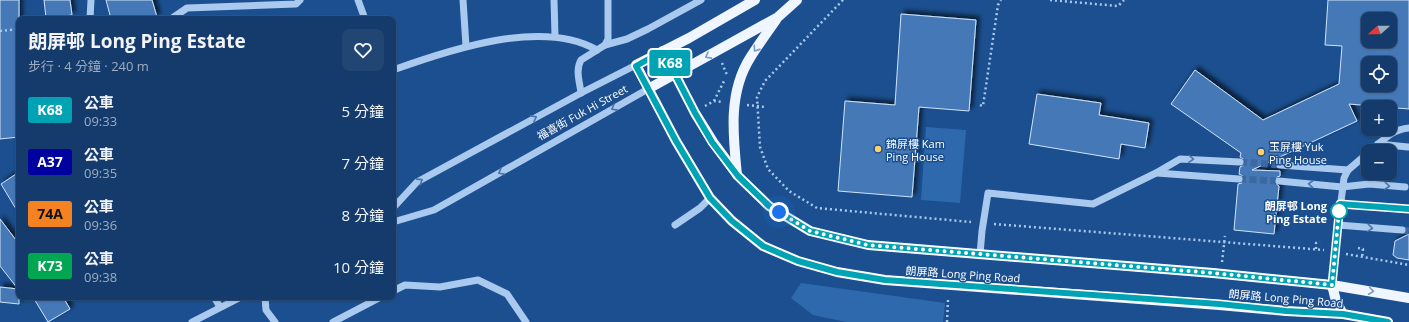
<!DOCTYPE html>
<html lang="zh-TW">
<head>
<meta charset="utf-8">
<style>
  body { margin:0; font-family:"Open Sans","Noto Sans TC",sans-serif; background:#214673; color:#f1f3f6; height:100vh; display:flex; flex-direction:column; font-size:15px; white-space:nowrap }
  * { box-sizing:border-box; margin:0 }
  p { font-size:13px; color:#9dadc1 }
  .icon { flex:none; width:22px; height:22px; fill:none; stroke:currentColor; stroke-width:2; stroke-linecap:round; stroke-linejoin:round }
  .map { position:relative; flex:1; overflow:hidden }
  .side { position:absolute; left:16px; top:16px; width:380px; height:284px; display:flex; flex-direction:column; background:#143b6b; border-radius:8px; box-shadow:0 1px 3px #0004,0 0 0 1px #33557e }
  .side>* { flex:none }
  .badge { padding:0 8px; border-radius:3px; font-size:14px; line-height:26px }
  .needle { width:26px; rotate:249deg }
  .controls { position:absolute; left:1361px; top:12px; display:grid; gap:8px }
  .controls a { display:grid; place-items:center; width:36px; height:36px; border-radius:8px; background:#143b6b; box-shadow:0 1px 3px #0004,0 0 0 1px #33557e; font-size:20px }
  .you { position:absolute; width:20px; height:20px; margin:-10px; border:3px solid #fff; border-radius:50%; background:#1a73e8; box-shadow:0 0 0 6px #1a73e833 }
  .map>.badge { position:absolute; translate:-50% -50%; box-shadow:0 0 0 2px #fff }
  .round { display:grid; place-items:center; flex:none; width:42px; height:42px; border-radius:8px; background:#214673 }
  .head { display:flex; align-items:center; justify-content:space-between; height:68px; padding:0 12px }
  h1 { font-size:19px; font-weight:700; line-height:30px }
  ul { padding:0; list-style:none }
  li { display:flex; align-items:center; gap:12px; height:52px; padding:0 12px }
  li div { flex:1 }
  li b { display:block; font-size:15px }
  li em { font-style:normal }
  li .badge { min-width:44px; font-weight:700; text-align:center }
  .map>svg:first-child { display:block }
</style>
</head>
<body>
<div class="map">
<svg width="1409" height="322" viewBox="0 0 1409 322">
  <defs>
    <filter id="shadow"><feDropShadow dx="3.5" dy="-3.5" stdDeviation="2" flood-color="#0009"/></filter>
  </defs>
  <rect width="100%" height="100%" fill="#1b4f8f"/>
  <g fill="#2e69ad">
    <path d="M 926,127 L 966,130 L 960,203 L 921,200 Z"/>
    <path d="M 801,283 L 945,303 L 943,322 L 846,322 L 813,315 L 791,298 Z"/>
  </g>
  <g fill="#4478b7" stroke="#cfe3fa" fill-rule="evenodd" filter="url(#shadow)">
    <path d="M 0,0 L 19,0 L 19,137 L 0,139 Z"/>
    <path d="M 44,0 L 70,0 L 72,15 L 46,18 Z"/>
    <path d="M 106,0 L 152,0 L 157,17 L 149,19 L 111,19 Z"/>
    <path d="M 1328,0 L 1409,0 L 1409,109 L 1349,104 L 1357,121 L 1252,170 L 1280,171 L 1280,176 L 1277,177 L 1274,180 L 1275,183 L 1279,186 L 1274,234 L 1234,230 L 1238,184 L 1242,183 L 1244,180 L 1243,176 L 1239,174 L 1240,167 L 1244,165 L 1245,160 L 1240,157 L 1241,153 L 1171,104 L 1195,70 L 1263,120 L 1339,84 L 1342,46 L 1325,45 ZM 1368,19 L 1390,19 L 1390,41 L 1368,41 ZM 1368,63 L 1390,63 L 1390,85 L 1368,85 Z"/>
    <path d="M 901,14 L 976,20 L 969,111 L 919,107 L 912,197 L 838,191 L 845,101 L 895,105 Z"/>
    <path d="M 1037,94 L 1101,103 L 1099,115 L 1149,123 L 1145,148 L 1121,144 L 1119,159 L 1029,144 Z"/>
    <path d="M 19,172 L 19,214 L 1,184 Z"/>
    <path d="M 0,219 L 19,244 L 19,304 L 0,302 L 0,287 L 18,289 L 0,266 Z"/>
    <path d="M 1409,234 L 1409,260 L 1397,258 L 1393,255 L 1395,241 Z"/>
    <path d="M 33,297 L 63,297 L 70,309 L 48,322 Z"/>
  </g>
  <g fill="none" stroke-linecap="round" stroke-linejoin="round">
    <g stroke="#3d69a0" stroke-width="7" stroke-dasharray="7 3.5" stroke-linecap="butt">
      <path d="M 1240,162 L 1280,165"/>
      <path d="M 1239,179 L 1279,181"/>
      <path d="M 1402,230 L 1409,231"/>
    </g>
    <g stroke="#a9c9ee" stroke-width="2.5" stroke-dasharray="2 3" stroke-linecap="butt">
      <path d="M 843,0 L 765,81 L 757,97 L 760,147 L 768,169 L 789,191 L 817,208 L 971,222"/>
      <path d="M 1050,0 L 1118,6 L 1124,0"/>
      <path d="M 0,31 L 19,29"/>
      <path d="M 722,63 L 727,75"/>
      <path d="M 714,101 L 724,81"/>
      <path d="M 747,105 L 765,107"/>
      <path d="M 980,105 L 983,106 L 998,5 L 1001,0"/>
      <path d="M 705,106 L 714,101 L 723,102"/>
      <path d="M 994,224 L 1324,250"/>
      <path d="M 1358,248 L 1363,249 L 1362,257"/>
      <path d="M 1316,249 L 1316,243 L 1320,242"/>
      <path d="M 1346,254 L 1409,265"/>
      <path d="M 1222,262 L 1225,236"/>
      <path d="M 947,322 L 948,300"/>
    </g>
    <g stroke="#a9c9ee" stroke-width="7">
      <path d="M 358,0 L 365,19"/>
      <path d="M 463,0 L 466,46"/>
      <path d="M 554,0 L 555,36"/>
      <path d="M 90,19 L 91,0"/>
      <path d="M 171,19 L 187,8 L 296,4 L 300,0"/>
      <path d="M 605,45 L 608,39 L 608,0"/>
      <path d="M 393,70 C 449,50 542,18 597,50"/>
      <path d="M 581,93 C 580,83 575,70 581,60 L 605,45 L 627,39 L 648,29 L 701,0"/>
      <path d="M 1378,144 L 1408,147"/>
      <path d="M 1370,151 C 1382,141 1393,129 1409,128"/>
      <path d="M 1280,165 L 1348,170"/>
      <path d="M 1157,173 L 1239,179"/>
      <path d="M 1279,181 L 1342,187 L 1369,184 L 1405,187"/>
      <path d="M 1340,204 L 1403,209"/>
      <path d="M 393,208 L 417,182 L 581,93 L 636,65"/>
      <path d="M 393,222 L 434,210 L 648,89"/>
      <path d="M 675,225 L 700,208 L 710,198"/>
      <path d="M 1338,225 L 1402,230"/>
      <path d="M 980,254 L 982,231 L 988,193 L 1093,204 L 1156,173 L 1180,159 L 1240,162"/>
      <path d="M 1332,285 L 1338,225 L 1344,178 L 1348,170 L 1368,153"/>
      <path d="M 393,291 L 405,285 L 440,287 L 478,280 L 507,294 L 526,322"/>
      <path d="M 214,297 L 220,307"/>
      <path d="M 265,297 L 266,310 L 275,322"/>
      <path d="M 192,322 L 241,297"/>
      <path d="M 333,322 L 381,297"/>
    </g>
    <g stroke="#f0f6ff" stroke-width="10">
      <path d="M 755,0 L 689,38 L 636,65 L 676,141 L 710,198 L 732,221 L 763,246 L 798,261 L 837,272 L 885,280 L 1219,305 L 1286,311 L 1343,314 L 1388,322"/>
      <path d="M 663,51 L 695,113 L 713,142 L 738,176 L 769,206 L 810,231 L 868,245 L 1213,273 L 1332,285 L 1409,298"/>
      <path d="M 648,89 L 778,17 L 797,0"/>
      <path d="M 737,175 C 733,135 728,93 750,58 C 758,45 767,33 776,20"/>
      <path d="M 1332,285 L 1336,301 L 1343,314"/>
    </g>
  </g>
  <defs><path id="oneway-chevron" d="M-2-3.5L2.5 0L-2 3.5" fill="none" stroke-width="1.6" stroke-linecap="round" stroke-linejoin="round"/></defs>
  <g stroke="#7b9ac1">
    <use href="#oneway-chevron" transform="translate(756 49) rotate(125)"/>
    <use href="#oneway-chevron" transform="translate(708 56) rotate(152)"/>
    <use href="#oneway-chevron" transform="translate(1371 291) rotate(8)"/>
  </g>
  <g stroke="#4674ac">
    <use href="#oneway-chevron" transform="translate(614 108) rotate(151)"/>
    <use href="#oneway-chevron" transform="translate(534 118) rotate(-28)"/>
    <use href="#oneway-chevron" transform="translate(1191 159) rotate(4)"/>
    <use href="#oneway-chevron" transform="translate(501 172) rotate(151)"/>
    <use href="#oneway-chevron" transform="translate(420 181) rotate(-33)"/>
    <use href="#oneway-chevron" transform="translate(1311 184) rotate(-175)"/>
    <use href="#oneway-chevron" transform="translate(1387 186) rotate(5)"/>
    <use href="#oneway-chevron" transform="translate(1370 228) rotate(5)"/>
  </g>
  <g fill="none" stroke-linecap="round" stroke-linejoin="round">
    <g stroke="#fff" stroke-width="9">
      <path id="line" d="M 1388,322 L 1343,314 L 1286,311 L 1219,304 L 885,280 L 837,272 L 798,261 L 763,246 L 732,221 L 710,198 L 676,141 L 636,66 L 663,51 L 695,113 L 712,142 L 738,176 L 769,206 L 810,231 L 868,245 L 1213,273 L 1332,285 L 1340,204 L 1409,209"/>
    </g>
    <use href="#line" stroke="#00a3b4" stroke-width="6"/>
    <path stroke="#fff" stroke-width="4" stroke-dasharray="0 7.2" d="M 779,212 L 810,231 L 868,245 L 1213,273 L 1332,285 L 1339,211"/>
  </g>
  <g fill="#ffd166" stroke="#1b4f8f" stroke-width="1.5">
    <circle cx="878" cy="149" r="4"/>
    <circle cx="1261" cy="152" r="4"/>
  </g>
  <circle fill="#fff" stroke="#00a3b4" stroke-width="2" cx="1339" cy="211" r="8"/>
  <g text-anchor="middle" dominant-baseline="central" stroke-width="3" stroke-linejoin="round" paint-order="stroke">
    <g font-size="11" fill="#fff" stroke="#1b4f8f">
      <text transform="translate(582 112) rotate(-29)">福喜街 Fuk Hi Street</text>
      <text transform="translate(963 274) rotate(4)">朗屏路 Long Ping Road</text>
      <text transform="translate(1286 298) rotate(5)">朗屏路 Long Ping Road</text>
    </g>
    <g font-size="11" fill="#fff" stroke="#1b4f8f" text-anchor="start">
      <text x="886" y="143">錦屏樓 Kam<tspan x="886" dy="13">Ping House</tspan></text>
      <text x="1269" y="146">玉屏樓 Yuk<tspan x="1269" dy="13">Ping House</tspan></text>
    </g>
    <g font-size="11" font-weight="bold" fill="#fff" stroke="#1b4f8f" text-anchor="end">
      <text x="1327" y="205">朗屏邨 Long<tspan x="1327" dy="13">Ping Estate</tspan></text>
    </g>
  </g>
</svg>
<div class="controls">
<a><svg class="needle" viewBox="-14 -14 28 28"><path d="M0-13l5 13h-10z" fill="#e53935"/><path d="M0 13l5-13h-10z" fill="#9dadc1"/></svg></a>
<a><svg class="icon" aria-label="locate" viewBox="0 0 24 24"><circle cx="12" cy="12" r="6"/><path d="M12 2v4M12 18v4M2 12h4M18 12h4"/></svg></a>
<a>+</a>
<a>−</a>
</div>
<div class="you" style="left:779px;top:212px"></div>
<b class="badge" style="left:670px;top:63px;background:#00a3b4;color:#fff">K68</b>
<section class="side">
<div class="head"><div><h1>朗屏邨 Long Ping Estate</h1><p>步行 · 4 分鐘 · 240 m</p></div><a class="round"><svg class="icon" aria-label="heart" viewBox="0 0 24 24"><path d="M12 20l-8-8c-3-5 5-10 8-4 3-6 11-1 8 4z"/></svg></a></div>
<ul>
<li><span class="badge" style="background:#00a3b4;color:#fff">K68</span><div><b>公車</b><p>09:33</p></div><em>5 分鐘</em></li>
<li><span class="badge" style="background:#0000a0;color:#fff">A37</span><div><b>公車</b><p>09:35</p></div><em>7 分鐘</em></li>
<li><span class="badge" style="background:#f58220;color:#111">74A</span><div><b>公車</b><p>09:36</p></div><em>8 分鐘</em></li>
<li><span class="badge" style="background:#00a651;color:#fff">K73</span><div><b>公車</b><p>09:38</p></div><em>10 分鐘</em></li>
</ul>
</section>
</div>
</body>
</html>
